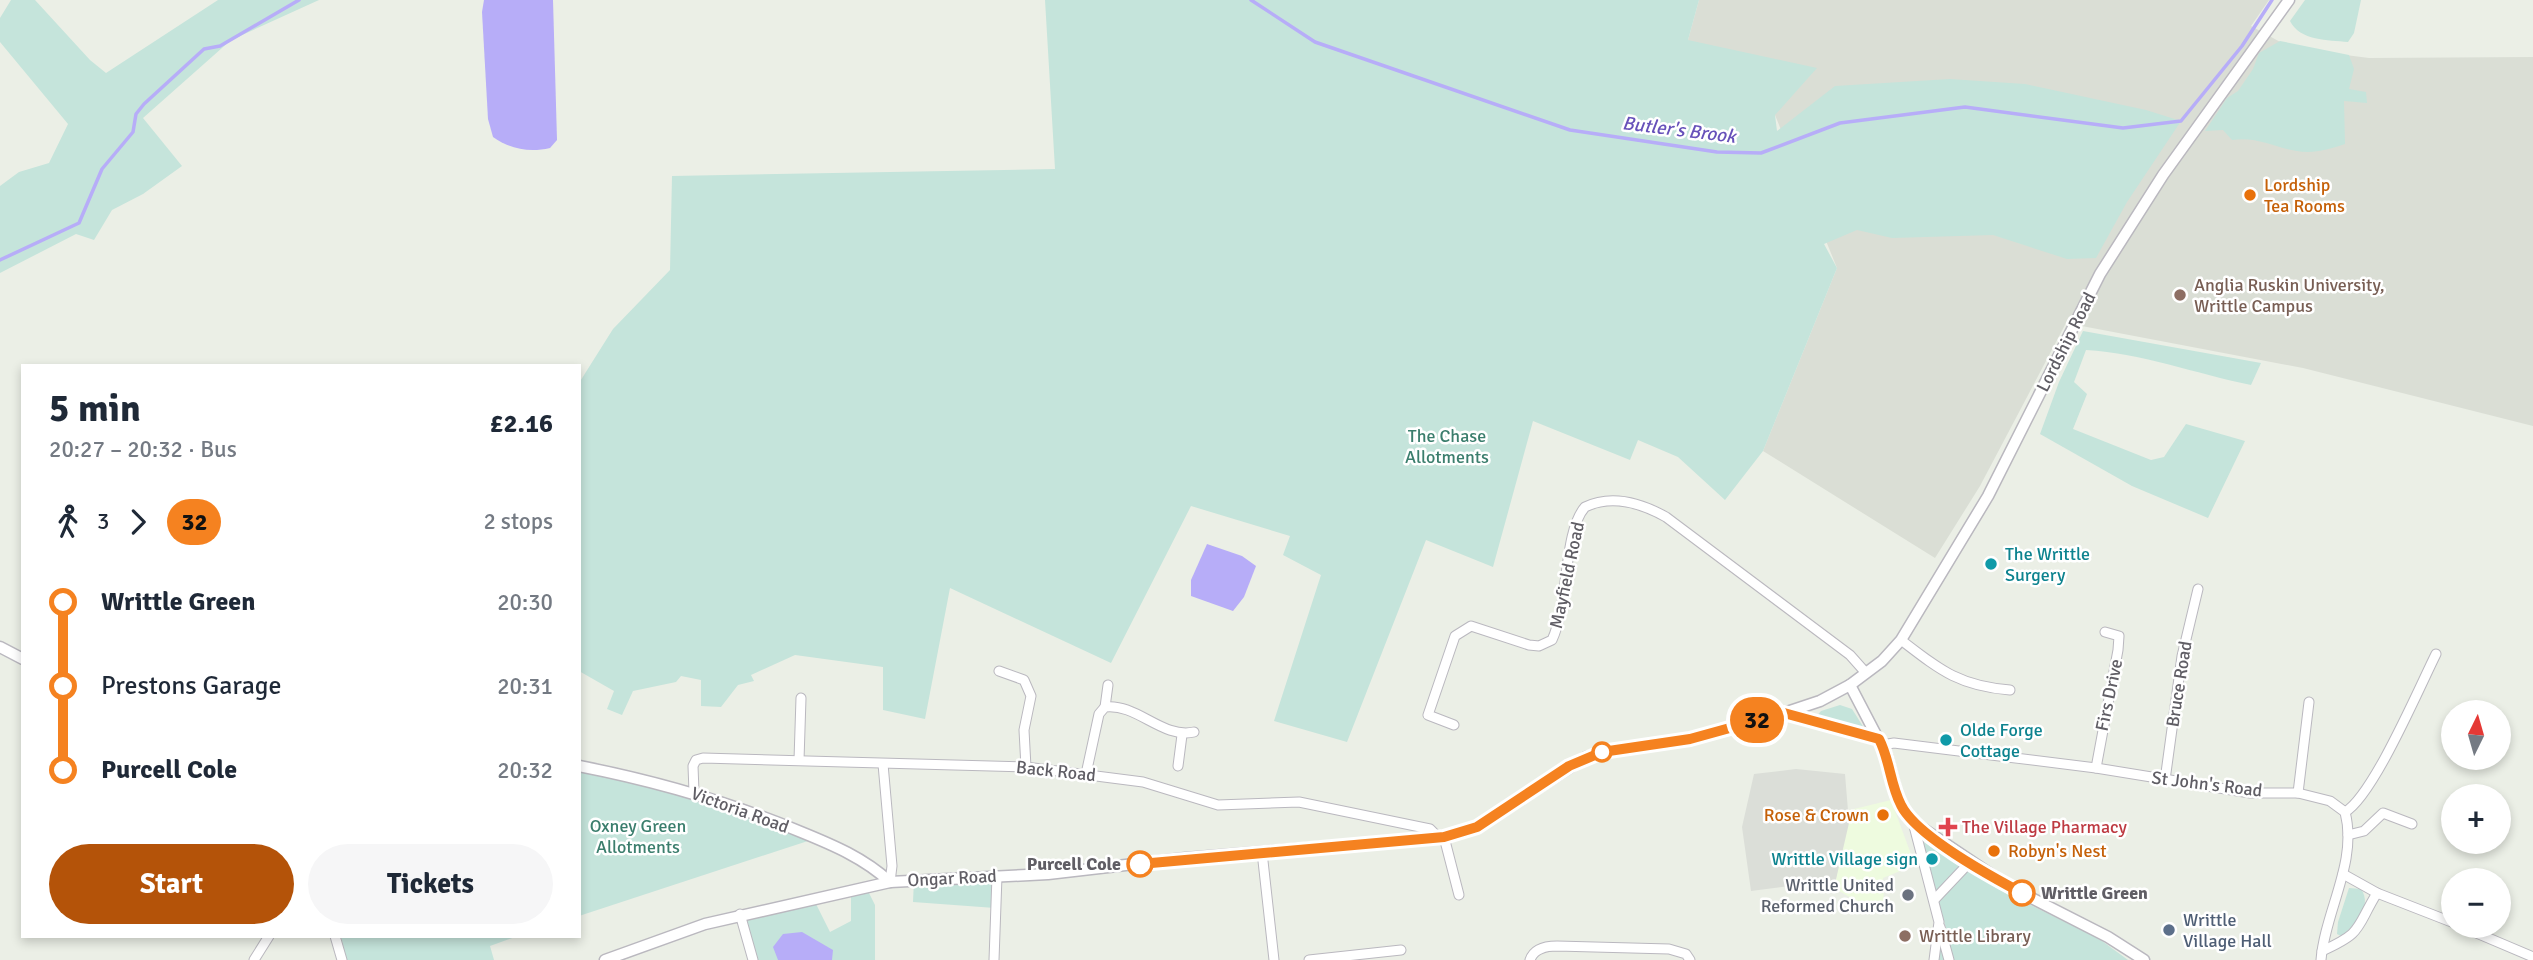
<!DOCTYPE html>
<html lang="en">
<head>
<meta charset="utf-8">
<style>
  body { margin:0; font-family:Signika,sans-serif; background:#f6f6f7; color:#1f2937; height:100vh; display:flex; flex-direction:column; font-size:26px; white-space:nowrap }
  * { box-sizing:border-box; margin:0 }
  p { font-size:23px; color:#747a83 }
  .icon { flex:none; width:38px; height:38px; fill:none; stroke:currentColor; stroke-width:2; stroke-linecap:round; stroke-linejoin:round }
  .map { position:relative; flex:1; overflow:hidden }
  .drawer { position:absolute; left:21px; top:364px; width:560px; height:574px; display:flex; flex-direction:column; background:#fff; border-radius:0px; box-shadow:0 4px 10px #0003 }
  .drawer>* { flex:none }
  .badge { padding:0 14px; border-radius:23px; font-size:24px; line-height:46px }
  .needle { width:46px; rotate:5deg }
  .tools { position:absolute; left:2441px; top:700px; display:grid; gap:14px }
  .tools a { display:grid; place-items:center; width:70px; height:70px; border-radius:50%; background:#fff; box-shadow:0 4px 10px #0003; font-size:35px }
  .map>.badge { position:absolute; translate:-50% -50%; box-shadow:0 0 0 4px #fff }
  .legs { display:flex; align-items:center; gap:10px; height:77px; padding:0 28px; font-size:23px }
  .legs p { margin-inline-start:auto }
  .summary { display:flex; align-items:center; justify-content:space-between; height:119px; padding:0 28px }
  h1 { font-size:38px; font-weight:700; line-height:52px }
  .action { display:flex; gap:14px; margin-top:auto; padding:14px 28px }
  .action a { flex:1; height:80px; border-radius:42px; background:#b45309; color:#fff; font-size:28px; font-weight:700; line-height:80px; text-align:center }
  .action a+a { background:#f6f6f7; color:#1f2937 }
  ul { padding:0 28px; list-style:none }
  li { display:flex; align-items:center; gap:24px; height:84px; font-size:26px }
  li i { display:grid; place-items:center; width:10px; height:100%; margin:0 9px; background:currentColor }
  li i::after { content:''; width:18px; height:18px; margin:-9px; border:5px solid; border-radius:50%; background:#fff }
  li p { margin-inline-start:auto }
  li:first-child i { background:linear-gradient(#0000 50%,currentColor 0) }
  li:last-child i { background:linear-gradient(currentColor 50%,#0000 0) }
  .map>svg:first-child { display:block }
</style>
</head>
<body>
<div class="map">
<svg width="2533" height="960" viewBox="0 0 2533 960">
  <rect width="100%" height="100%" fill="#ebefe6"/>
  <path fill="#eefbdf" d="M 1891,800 L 1915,865 L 1883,878 L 1884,904 L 1865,906 L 1834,888 L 1850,810 Z"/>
  <path fill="#dbded8" d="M 1796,769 L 1845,774 L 1849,823 L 1834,888 L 1812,883 L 1751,891 L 1742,827 L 1754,774 Z"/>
  <path fill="#daded5" d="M 1699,0 L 2269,0 L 2251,26 L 2291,48 L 2369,58 L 2533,57 L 2533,426 L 2303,368 L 2066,323 L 1980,486 L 1935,558 L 1763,451 L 1837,268 L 1775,115 L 1688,40 Z"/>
  <g fill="#c5e4db">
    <path d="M 11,0 L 35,0 L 90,60 L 106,73 L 218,0 L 319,0 L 231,40 L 143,118 L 182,166 L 143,194 L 112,210 L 94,240 L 76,234 L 0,273 L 0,186 L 19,172 L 49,163 L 68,124 L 0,42 L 0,18 Z"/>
    <path d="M 1045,0 L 1699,0 L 1688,40 L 1817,68 L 1775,115 L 1777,131 L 1835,86 L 1950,79 L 2025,84 L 2146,110 L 2181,121 L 2127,202 L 2096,258 L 2067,259 L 1993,235 L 1892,238 L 1857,230 L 1824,244 L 1837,268 L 1763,451 L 1725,500 L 1678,457 L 1638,440 L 1630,460 L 1533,421 L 1493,567 L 1426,540 L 1347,742 L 1274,721 L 1321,575 L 1283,555 L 1290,536 L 1191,506 L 1111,663 L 950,588 L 925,719 L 883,710 L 883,667 L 795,655 L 751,675 L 754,681 L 738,685 L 721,707 L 701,706 L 701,680 L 681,676 L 676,682 L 633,691 L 622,715 L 607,709 L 614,691 L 579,671 L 579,383 L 613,329 L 670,270 L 672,176 L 1055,169 Z"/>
    <path d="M 2305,0 L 2361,0 L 2354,33 L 2348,42 C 2328,40 2300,41 2290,21 Z"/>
    <path d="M 2280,41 L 2349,55 L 2354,69 L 2349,89 L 2366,92 L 2367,103 L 2344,101 L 2345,144 C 2330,149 2313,154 2297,151 C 2273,147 2257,136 2232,140 L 2223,130 L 2205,131 L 2227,98 L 2238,91 L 2253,69 L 2259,53 Z"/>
    <path d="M 2083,331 L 2261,363 L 2251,385 C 2196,374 2142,353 2086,350 L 2074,382 L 2087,394 L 2073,429 L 2151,460 L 2164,457 L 2186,424 L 2245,441 L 2208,518 L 2132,486 L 2040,434 L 2059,382 Z"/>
    <path d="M 1840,705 L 1852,709 L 1864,728 L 1816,717 L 1821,711 Z"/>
    <path d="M 579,766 L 630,776 L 817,838 L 579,916 Z"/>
    <path d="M 1922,841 L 1998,889 L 2098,938 L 2128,960 L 1938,960 L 1939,946 L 1950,943 Z"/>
    <path d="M 997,876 L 995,908 L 913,902 L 914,879 Z"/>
    <path d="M 2349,888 L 2361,889 C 2373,906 2355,926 2341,936 L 2337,934 L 2338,922 Z"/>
    <path d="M 868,891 L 875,905 L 875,960 L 757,960 L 743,916 L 815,902 L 830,932 L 851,921 L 851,895 Z"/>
    <path d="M 341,936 L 518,936 L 490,946 L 494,960 L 346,960 Z"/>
  </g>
  <g fill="#b7adf8">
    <path d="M 484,0 L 553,0 L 557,140 L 550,148 C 529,153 510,149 493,137 L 488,119 L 482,12 Z"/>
    <path d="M 1207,544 L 1242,556 L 1256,566 L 1244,597 L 1233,611 L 1191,596 L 1191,580 Z"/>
    <path d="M 802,932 L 833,950 L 832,960 L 778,960 L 773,947 L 783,934 Z"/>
  </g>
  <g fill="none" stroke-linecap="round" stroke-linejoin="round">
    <g stroke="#b7adf8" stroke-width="3.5">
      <path d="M 1251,0 L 1315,42 L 1570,130 L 1717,152 L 1761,153 L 1840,123 L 1965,107 L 2123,128 L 2181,121 L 2242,46 L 2272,0"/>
      <path d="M 0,260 L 79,223 L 102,169 L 133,132 L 136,114 L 144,104 L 204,49 L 220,46 L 299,0"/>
    </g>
    <g stroke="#bab8bf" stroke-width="11">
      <g id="minor">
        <path d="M 1901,640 C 1940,670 1959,686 2010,690"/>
        <path d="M 999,671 L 1024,680 L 1031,696 L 1024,730 L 1026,767"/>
        <path d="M 1105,707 L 1108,685"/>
        <path d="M 1784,713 L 1879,739"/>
        <path d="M 1454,725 L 1428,715 L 1455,636 L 1471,626 L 1529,645 L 1539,646 L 1552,640 C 1569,604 1563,532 1585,507 C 1612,494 1641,503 1666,517 L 1850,655 L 1866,673"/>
        <path d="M 1882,745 L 1894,743 L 2096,768 L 2250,793 L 2298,793 L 2330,801 L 2345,812"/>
        <path d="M 799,760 L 801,698"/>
        <path d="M 883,764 L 892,866 L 890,882"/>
        <path d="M 1178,766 L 1182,735"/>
        <path d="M 2096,768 L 2118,650 L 2119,636 L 2105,632"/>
        <path d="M 1086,774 L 1099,714 L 1105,707 C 1137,703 1162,739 1194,732"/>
        <path d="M 2165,780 L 2182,656 L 2198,589"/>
        <path d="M 694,792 L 693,766 L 696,760 L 703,758 L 1026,767 L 1143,782 L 1218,805 L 1299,802 L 1430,829 L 1439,838"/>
        <path d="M 2298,793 L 2309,702"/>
        <path d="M 2345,812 C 2373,796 2419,688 2436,654"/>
        <path d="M 1913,822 L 1939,922 L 1934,960"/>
        <path d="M 2348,835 L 2364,831 L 2383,813 L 2412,824"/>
        <path d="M 1444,837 L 1459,895"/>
        <path d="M 1262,852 L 1274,960"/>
        <path d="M 2343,874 L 2377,893 L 2454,923"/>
        <path d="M 1934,900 L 1969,863"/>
        <path d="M 740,914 L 753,960"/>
        <path d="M 2460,926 L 2533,957"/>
        <path d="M 1940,927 L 1949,960"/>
        <path d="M 335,936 L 342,960"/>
        <path d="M 2322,951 C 2364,932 2355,929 2377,893"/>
        <path d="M 254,960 L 269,936"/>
        <path d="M 994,960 L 997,876"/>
        <path d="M 1309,960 L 1401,950"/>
        <path d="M 1530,960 C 1534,948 1546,946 1557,946 L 1669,949 L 1686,954 L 1690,960"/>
        <path d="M 2321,960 C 2325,911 2358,862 2345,812"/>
      </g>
    </g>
    <g stroke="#bab8bf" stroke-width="13">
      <g id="tertiary">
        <path d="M 0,647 L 23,659"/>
        <path d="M 1850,685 L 1887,756 L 1899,802 L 1913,822 L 2008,886 L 2108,937 L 2144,960"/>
        <path d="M 579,766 C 656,781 729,802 801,832 C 833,845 864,858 890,882"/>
        <path d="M 605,960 L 705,924 L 890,882 L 1048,874 L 1186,858 L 1444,837 L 1477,827 L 1586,757 L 1615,750 L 1690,739 L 1784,713 L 1820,701 L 1850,685 L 1882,661 L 1901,640 L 1988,496 L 2100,274 L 2163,175 L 2289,0"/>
      </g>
    </g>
    <use href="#minor" stroke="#fff" stroke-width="9"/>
    <use href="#tertiary" stroke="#fff" stroke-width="10"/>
  </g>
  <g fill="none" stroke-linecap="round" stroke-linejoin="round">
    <g stroke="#fff" stroke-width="16">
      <path id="line-1" d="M 1140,864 L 1444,837 L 1477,827 L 1569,766 L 1602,752 L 1690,739 L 1784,713 L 1879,739 C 1890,760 1890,784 1901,805 C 1916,836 1990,876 2022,893"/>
    </g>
    <use href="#line-1" stroke="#f58220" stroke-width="10"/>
  </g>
  <g fill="#e8710a" stroke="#fff" stroke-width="2.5">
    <circle cx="2250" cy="195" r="7"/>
    <circle cx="1883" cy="815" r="7"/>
    <circle cx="1994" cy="851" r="7"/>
  </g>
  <g fill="#8d6e63" stroke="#fff" stroke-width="2.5">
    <circle cx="2180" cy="295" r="7"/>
    <circle cx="1905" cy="936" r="7"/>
  </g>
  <g fill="#0f9aa8" stroke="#fff" stroke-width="2.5">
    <circle cx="1991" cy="564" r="7"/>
    <circle cx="1946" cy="740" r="7"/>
    <circle cx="1932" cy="859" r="7"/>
  </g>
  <g fill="#fff" stroke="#f58220" stroke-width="3.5">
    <circle cx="1602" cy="752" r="9"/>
    <circle cx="1140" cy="864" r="12"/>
    <circle cx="2022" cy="893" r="12"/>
  </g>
  <path fill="#e0444e" stroke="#fff" stroke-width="2.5" d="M1944.5 816.5h7v7h7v7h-7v7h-7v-7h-7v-7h7z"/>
  <circle fill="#6b7280" stroke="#fff" stroke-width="2.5" cx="1908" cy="895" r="7"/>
  <circle fill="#5c6f8a" stroke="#fff" stroke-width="2.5" cx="2169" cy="930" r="7"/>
  <g text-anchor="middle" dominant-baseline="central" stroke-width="5" stroke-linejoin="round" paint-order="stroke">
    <g font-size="18" fill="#c56008" stroke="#fff" text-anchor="start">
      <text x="2264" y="185">Lordship<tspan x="2264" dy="21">Tea Rooms</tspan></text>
      <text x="1869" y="815" text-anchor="end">Rose &amp; Crown</text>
      <text x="2008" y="851">Robyn's Nest</text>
    </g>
    <g font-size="18" fill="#785e54" stroke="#fff" text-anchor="start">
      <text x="2194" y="285">Anglia Ruskin University,<tspan x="2194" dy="21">Writtle Campus</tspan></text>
      <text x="1919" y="936">Writtle Library</text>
    </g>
    <g font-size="18" fill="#605e65" stroke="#fff">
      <text transform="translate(2066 342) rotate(-63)">Lordship Road</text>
      <text transform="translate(1567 575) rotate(-78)">Mayfield Road</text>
      <text transform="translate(2179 684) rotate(-81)">Bruce Road</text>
      <text transform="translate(2109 695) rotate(-78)">Firs Drive</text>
      <text transform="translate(1056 771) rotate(6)">Back Road</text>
      <text transform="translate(2207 784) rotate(7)">St John's Road</text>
      <text transform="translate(740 810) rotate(20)">Victoria Road</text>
      <text transform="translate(952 878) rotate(-3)">Ongar Road</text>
    </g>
    <g font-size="18" fill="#3b7e6d" stroke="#fff">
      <text x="1447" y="436">The Chase<tspan x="1447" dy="21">Allotments</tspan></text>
      <text x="638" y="826">Oxney Green<tspan x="638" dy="21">Allotments</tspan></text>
    </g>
    <g font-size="18" fill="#0d838f" stroke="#fff" text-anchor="start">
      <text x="2005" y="554">The Writtle<tspan x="2005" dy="21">Surgery</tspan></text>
      <text x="1960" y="730">Olde Forge<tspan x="1960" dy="21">Cottage</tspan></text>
      <text x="1918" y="859" text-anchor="end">Writtle Village sign</text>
    </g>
    <g font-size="18" fill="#be3a42" stroke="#fff" text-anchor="start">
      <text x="1962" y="827">The Village Pharmacy</text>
    </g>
    <g font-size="18" font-weight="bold" fill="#605e65" stroke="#fff" text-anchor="end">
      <text x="1121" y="864">Purcell Cole</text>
      <text x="2041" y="893" text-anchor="start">Writtle Green</text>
    </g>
    <g font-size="18" fill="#5b616d" stroke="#fff" text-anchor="end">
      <text x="1894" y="885">Writtle United<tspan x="1894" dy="21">Reformed Church</tspan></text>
    </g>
    <g font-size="18" fill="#4e5e75" stroke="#fff" text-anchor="start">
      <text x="2183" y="920">Writtle<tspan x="2183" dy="21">Village Hall</tspan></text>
    </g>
    <g font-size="19" font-style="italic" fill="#6751ba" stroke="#fff">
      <text transform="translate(1679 130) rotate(7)">Butler's Brook</text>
    </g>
  </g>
</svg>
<div class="tools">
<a><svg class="needle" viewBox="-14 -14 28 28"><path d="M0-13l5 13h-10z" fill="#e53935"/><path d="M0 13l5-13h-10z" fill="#747a83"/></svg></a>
<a>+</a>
<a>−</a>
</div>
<b class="badge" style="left:1757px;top:720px;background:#f58220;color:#111">32</b>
<section class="drawer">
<div class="summary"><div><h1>5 min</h1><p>20:27 – 20:32 · Bus</p></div><b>£2.16</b></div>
<div class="legs"><svg class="icon" aria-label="walk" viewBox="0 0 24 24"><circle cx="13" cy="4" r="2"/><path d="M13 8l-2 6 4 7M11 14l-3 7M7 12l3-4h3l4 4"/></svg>3<svg class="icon" aria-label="forward" viewBox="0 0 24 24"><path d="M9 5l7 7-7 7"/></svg><b class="badge" style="background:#f58220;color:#111">32</b><p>2 stops</p></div>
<ul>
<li><i style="color:#f58220"></i><b>Writtle Green</b><p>20:30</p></li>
<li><i style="color:#f58220"></i><span>Prestons Garage</span><p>20:31</p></li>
<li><i style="color:#f58220"></i><b>Purcell Cole</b><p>20:32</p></li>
</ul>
<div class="action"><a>Start</a><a>Tickets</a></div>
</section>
</div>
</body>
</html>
